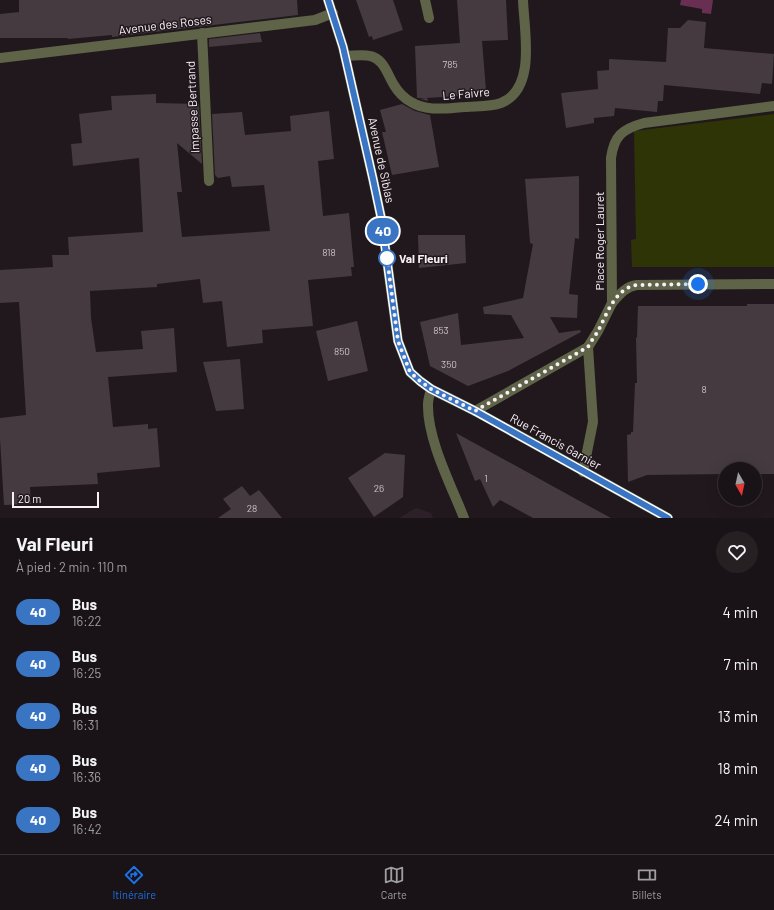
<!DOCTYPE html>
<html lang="fr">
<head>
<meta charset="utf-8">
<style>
  body { margin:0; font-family:Barlow,sans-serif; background:#262023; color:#f1f3f6; height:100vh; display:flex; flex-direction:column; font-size:15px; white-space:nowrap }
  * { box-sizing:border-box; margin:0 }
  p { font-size:13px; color:#9f9ea1 }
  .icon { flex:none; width:22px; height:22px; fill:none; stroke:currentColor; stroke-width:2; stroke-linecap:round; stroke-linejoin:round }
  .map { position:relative; height:518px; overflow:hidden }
  .sheet { display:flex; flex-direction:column; background:#191216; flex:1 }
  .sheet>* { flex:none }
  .badge { padding:0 8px; border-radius:13px; font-size:14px; line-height:26px }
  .needle { width:26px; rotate:171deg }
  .controls { position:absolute; left:718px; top:462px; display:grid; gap:8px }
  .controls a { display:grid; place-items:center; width:44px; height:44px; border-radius:50%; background:#191216; box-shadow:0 4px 16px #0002,0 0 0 1px #373235; font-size:20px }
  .scale { position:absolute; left:12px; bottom:10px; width:87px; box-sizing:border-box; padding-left:4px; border:2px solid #f7f0f4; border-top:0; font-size:11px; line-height:14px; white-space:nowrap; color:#f7f0f4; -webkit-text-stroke:3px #21181d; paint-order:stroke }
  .you { position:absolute; width:20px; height:20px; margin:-10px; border:3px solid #fff; border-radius:50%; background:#1a73e8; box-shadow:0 0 0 6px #1a73e833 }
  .map>.badge { position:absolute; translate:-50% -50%; box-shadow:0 0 0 2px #fff }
  .round { display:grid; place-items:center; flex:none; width:42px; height:42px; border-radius:21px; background:#262023 }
  .head { display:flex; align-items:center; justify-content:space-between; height:68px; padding:0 16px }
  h1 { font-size:19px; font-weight:700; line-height:30px }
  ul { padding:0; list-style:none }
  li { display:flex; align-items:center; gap:12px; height:52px; padding:0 16px }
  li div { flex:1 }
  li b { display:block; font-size:15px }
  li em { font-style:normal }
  li .badge { min-width:44px; font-weight:700; text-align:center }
  .menu { display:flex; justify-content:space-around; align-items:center; height:56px; border-top:1px solid #373235; background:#191216; font-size:11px; color:#9f9ea1 }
  .menu a { display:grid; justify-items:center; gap:2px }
  .menu .active { color:#1a73e8 }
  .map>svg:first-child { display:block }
</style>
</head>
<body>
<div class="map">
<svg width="774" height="518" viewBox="0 0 774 518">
  <rect width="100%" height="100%" fill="#21181d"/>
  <path fill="#2e2028" d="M 416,508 L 431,513 L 433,518 L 399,518 Z"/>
  <path fill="#2f3407" d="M 774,114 L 774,267 L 632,267 L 631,240 L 636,239 L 634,131 Z"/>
  <path fill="#692f53" d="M 681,0 L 713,0 L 711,14 L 702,13 L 702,9 L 680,5 Z"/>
  <g fill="#443a40">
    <path d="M 19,0 L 297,0 L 298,15 L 112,37 L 112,35 L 68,39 L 68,38 L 0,38 L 0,14 L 19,12 Z"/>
    <path d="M 356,0 L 393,0 L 403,30 L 373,40 L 372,36 L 369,37 Z"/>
    <path d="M 457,0 L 506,0 L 508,40 L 482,41 L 486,90 L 470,92 L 471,95 L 427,98 L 428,101 L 420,99 L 426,98 L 417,98 L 415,46 L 460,43 Z"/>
    <path d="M 688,20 L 706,22 L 704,48 L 774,54 L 772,84 L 762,83 L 760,94 L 664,85 L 663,101 L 658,101 L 657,112 L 615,108 L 614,116 L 594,118 L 594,123 L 566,128 L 561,93 L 598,89 L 597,71 L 609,70 L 609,59 L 666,62 L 668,28 L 680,28 Z"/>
    <path d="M 260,33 L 262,42 L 209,47 L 209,39 Z"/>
    <path d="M 156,94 L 156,103 L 199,104 L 202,164 L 177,143 L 182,192 L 177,192 L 182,237 L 270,231 L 264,185 L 232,187 L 230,176 L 218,178 L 215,175 L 212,114 L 242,112 L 245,135 L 291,131 L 290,116 L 329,111 L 334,159 L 318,161 L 323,216 L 349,213 L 354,267 L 351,267 L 352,276 L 308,280 L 313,326 L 262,330 L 263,343 L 227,347 L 222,301 L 203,303 L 200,279 L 157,284 L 157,287 L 90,291 L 91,318 L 96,352 L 143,349 L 141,331 L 174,328 L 177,372 L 108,377 L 113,427 L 148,424 L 148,429 L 157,428 L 160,467 L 97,473 L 98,484 L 30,487 L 31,504 L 4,505 L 0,439 L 0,418 L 26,415 L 19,302 L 0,303 L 0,270 L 53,267 L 52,255 L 69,255 L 68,237 L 143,232 L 139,158 L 73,166 L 71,144 L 82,143 L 79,114 L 112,110 L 111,96 Z"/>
    <path d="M 402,104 L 415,111 L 430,115 L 439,167 L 392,175 L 382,132 L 386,132 L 380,110 Z"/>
    <path d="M 579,176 L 579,239 L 575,238 L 569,294 L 578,295 L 577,318 L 550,317 L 559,333 L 580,330 L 581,332 L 508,371 L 468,386 L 430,366 L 420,322 L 458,313 L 461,345 L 524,338 L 511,315 L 484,314 L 483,307 L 523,298 L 533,244 L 530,243 L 525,179 Z"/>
    <path d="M 418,235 L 465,235 L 466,263 L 419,268 Z"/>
    <path d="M 747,304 L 774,304 L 774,474 L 755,474 L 755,469 L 725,469 L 725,474 L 647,475 L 628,482 L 627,435 L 631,434 L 631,432 L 633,432 L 635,383 L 637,383 L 636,337 L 637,338 L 638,306 L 747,306 Z"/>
    <path d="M 357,321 L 368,371 L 328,381 L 316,331 Z"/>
    <path d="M 240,359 L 244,409 L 216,411 L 203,362 Z"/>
    <path d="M 456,433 L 576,499 L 611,518 L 533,518 L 500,500 L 493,507 L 480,479 L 475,481 Z"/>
    <path d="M 385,453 L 405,455 L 403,497 L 374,517 L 348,478 Z"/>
    <path d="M 242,486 L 250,496 L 259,490 L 282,518 L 218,518 L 231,509 L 223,499 Z"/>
  </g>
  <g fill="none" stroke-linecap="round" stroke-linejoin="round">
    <g stroke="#5f6448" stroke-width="10">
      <path d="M 328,0 L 343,47 L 373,179 L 381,217 L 398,341 L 410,372 L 420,381 L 431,389 L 475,411 L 668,518"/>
      <path d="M 425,0 L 429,18"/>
      <path d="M 202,33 L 209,181"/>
      <path d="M 345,56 C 353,56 362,54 370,56 C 384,59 387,74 394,85 C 398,92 404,98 411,102 C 427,112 447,108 465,107 C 476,106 490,107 501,103 C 537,89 524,30 523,0"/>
      <path d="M 0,58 L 315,20 L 333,13"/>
      <path d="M 612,303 C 619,295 626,286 637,285 L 774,284"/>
      <path d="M 588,347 L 598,331 L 612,303 L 611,158 C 614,136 622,129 644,123 L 774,106"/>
      <path d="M 431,389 C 430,394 428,399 428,404 C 427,439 451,485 464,518"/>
      <path d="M 475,411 L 588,347 L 593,422 L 583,472"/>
    </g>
  </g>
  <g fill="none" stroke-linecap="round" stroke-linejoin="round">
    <g stroke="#fff" stroke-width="9">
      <path id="line" d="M 328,0 L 343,47 L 373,179 L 381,217 L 398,341 L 410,372 L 420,381 L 431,389 L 475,411 L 668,518"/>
    </g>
    <use href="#line" stroke="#3a75c4" stroke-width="6"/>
    <path stroke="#f7f0f4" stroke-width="4" stroke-dasharray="0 7.2" d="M 387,258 L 398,341 L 410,372 L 420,381 L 431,389 L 475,411 L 588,347 C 591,341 595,336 598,331 C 607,314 615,288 637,285 L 698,284"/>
  </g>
  <circle fill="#fff" stroke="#3a75c4" stroke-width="2" cx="387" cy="258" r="8"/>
  <g text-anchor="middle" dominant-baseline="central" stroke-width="3" stroke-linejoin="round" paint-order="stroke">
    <g font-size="10" fill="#cac2c7">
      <text x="450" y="64">785</text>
      <text x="329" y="252">818</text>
      <text x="441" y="330">853</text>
      <text x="342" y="351">850</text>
      <text x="449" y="364">350</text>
      <text x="704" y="389">8</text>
      <text x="486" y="478">1</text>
      <text x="379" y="488">26</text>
      <text x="252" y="508">28</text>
    </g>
    <g font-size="12" fill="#f7f0f4" stroke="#21181d">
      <text transform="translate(165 24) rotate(-7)">Avenue des Roses</text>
      <text transform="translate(466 93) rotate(-5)">Le Faivre</text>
      <text transform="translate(192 107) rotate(-93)">Impasse Bertrand</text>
      <text transform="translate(382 160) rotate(78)">Avenue de Siblas</text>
      <text transform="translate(599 241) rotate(-90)">Place Roger Lauret</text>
      <text transform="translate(556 441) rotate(29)">Rue Francis Garnier</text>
    </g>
    <g font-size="12" font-weight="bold" fill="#f7f0f4" stroke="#21181d" text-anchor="start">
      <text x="399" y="258">Val Fleuri</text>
    </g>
  </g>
</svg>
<div class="controls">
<a><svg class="needle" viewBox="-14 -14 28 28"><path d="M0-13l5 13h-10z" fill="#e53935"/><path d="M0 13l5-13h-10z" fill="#9f9ea1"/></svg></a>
</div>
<div class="scale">20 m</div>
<div class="you" style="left:698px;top:284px"></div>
<b class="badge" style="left:383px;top:231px;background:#3a75c4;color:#fff">40</b>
</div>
<section class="sheet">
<div class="head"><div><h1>Val Fleuri</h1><p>À pied · 2 min · 110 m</p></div><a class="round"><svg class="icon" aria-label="heart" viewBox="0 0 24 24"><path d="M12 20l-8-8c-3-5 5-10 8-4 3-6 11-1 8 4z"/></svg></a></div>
<ul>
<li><span class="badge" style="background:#3a75c4;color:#fff">40</span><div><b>Bus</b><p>16:22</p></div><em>4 min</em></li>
<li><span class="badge" style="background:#3a75c4;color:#fff">40</span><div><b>Bus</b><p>16:25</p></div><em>7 min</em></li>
<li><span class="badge" style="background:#3a75c4;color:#fff">40</span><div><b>Bus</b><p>16:31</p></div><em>13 min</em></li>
<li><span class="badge" style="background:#3a75c4;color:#fff">40</span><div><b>Bus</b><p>16:36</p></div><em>18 min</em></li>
<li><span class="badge" style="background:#3a75c4;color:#fff">40</span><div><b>Bus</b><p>16:42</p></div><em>24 min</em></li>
</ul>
</section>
<nav class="menu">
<a class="active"><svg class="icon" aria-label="directions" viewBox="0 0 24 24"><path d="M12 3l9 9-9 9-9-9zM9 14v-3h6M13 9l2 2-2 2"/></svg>Itinéraire</a>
<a><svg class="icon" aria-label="map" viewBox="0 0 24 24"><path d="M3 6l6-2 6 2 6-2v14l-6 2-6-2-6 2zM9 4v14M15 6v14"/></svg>Carte</a>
<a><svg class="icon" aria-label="tickets" viewBox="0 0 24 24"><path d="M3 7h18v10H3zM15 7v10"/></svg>Billets</a>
</nav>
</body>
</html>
